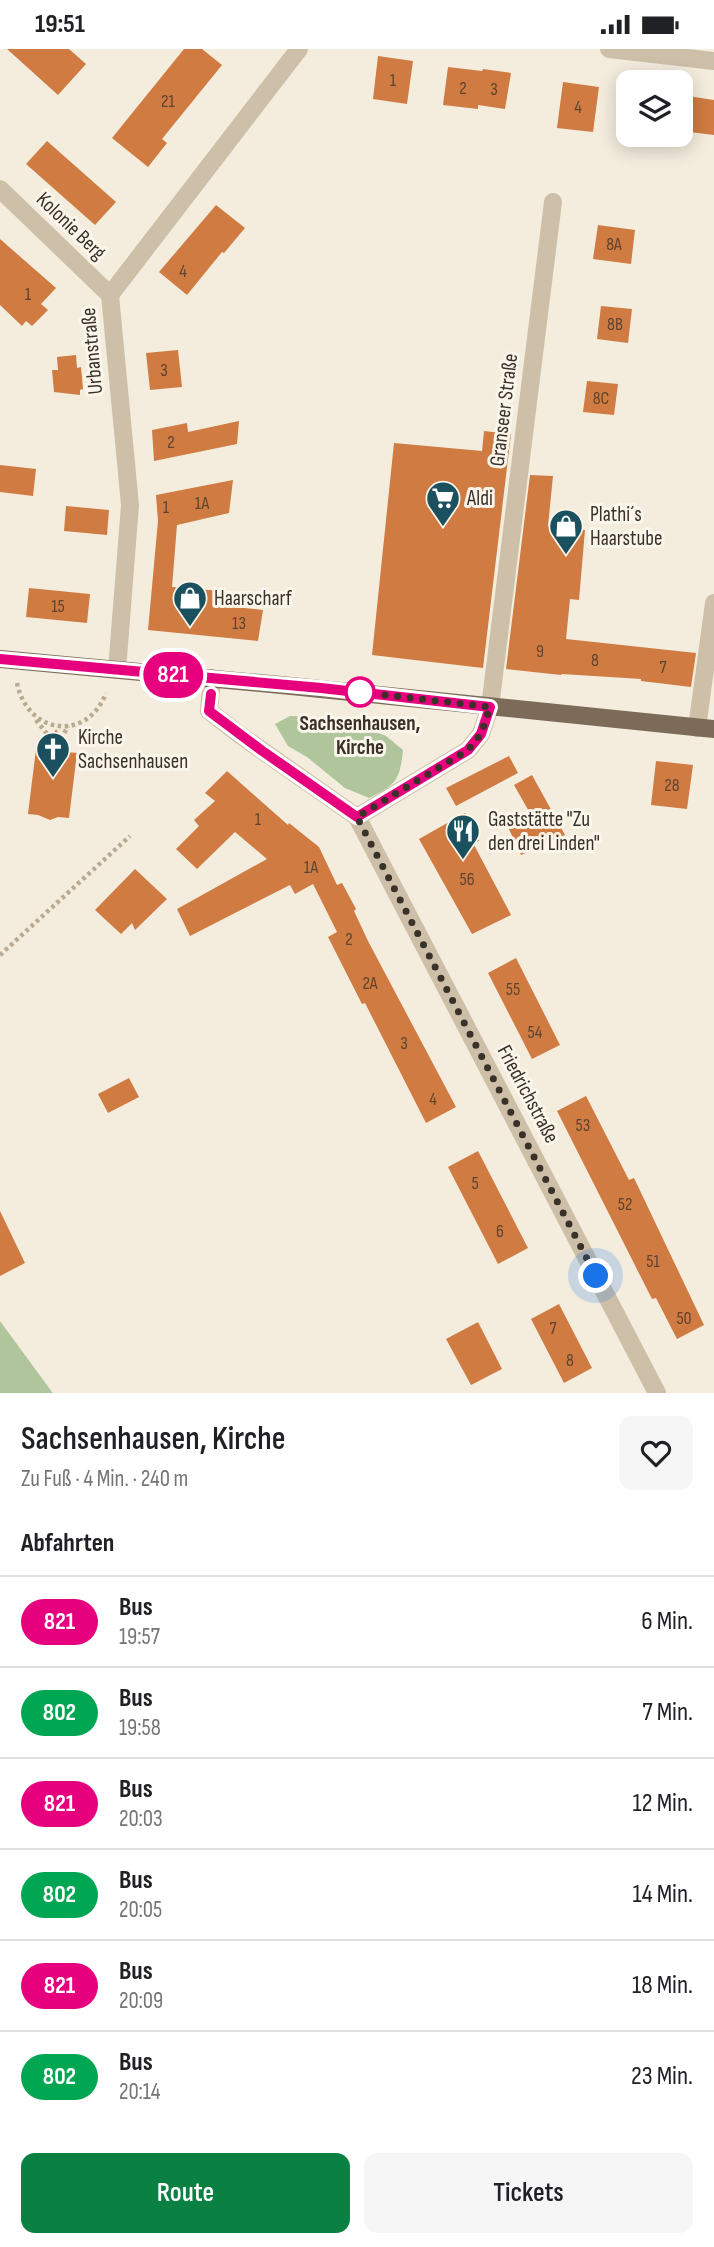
<!DOCTYPE html>
<html lang="de">
<head>
<meta charset="utf-8">
<style>
  body { margin:0; font-family:"Sofia Sans Condensed",sans-serif; background:#f6f6f6; color:#202124; height:100vh; display:flex; flex-direction:column; font-size:26px; white-space:nowrap }
  * { box-sizing:border-box; margin:0 }
  p { font-size:23px; color:#757577 }
  .icon { flex:none; width:38px; height:38px; fill:none; stroke:currentColor; stroke-width:2; stroke-linecap:round; stroke-linejoin:round }
  .map { position:relative; height:1344px; overflow:hidden }
  .details { display:flex; flex-direction:column; background:#fff; flex:1 }
  .details>* { flex:none }
  .badge { padding:0 14px; border-radius:23px; font-size:24px; line-height:46px }
  .controls { position:absolute; left:616px; top:21px; display:grid; gap:14px }
  .controls a { display:grid; place-items:center; width:77px; height:77px; border-radius:14px; background:#fff; box-shadow:0 4px 18px #0003; font-size:35px }
  .you { position:absolute; width:35px; height:35px; margin:-18px; border:5px solid #fff; border-radius:50%; background:#1a73e8; box-shadow:0 0 0 10px #1a73e833 }
  .map>.badge { position:absolute; translate:-50% -50%; box-shadow:0 0 0 4px #fff }
  h2 { padding:0 21px; font-size:26px; line-height:63px }
  .round { display:grid; place-items:center; flex:none; width:74px; height:74px; border-radius:14px; background:#f6f6f6 }
  .headline { display:flex; align-items:center; justify-content:space-between; height:119px; padding:0 21px }
  h1 { font-size:33px; font-weight:600; line-height:52px }
  .action { display:flex; gap:14px; margin-top:auto; padding:14px 21px }
  .action a { flex:1; height:80px; border-radius:14px; background:#0b8043; color:#fff; font-size:28px; font-weight:600; line-height:80px; text-align:center }
  .action a+a { background:#f6f6f6; color:#202124 }
  ul { padding:0; list-style:none }
  li { display:flex; align-items:center; gap:21px; height:91px; padding:0 21px; border-top:2px solid #e0e0e0 }
  li div { flex:1 }
  li b { display:block; font-size:26px }
  li em { font-style:normal }
  li .badge { min-width:77px; font-weight:700; text-align:center }
  .status { display:flex; justify-content:space-between; align-items:center; height:49px; padding:0 35px; background:#fff; direction:ltr }
  .status svg { height:19px; fill:currentColor }
  .map>svg:first-child { display:block }
</style>
</head>
<body>
<div class="status"><b>19:51</b><svg viewBox="0 0 49 12"><path d="M0 12V9h3v3zM5 12V6h3v6zM10 12V3h3v9zM15 12V0h3v12zM26 1h20v11H26zM47 4h2v5h-2z"/></svg></div>
<div class="map">
<svg width="714" height="1344" viewBox="0 0 714 1344">
  <rect width="100%" height="100%" fill="#f4edde"/>
  <g fill="#b1c59c">
    <path d="M 290,667 L 317,668 L 342,677 L 370,681 L 386,687 L 403,701 C 400,731 396,736 369,749 L 345,739 L 307,708 L 288,697 L 275,675 Z"/>
    <path d="M 0,1272 L 52,1343 L 53,1344 L 0,1344 Z"/>
  </g>
  <g fill="#cf7b42">
    <path d="M 7,0 L 69,0 L 86,15 L 58,46 Z"/>
    <path d="M 184,0 L 202,0 L 222,16 L 162,90 L 167,94 L 148,118 L 112,89 Z"/>
    <path d="M 378,7 L 413,12 L 407,55 L 373,50 Z"/>
    <path d="M 448,18 L 482,22 L 483,20 L 511,24 L 505,60 L 478,56 L 478,60 L 443,56 Z"/>
    <path d="M 563,33 L 599,38 L 593,83 L 557,79 Z"/>
    <path d="M 681,46 L 714,51 L 714,86 L 681,82 Z"/>
    <path d="M 47,92 L 116,153 L 95,176 L 26,115 Z"/>
    <path d="M 216,156 L 245,179 L 224,204 L 222,203 L 187,246 L 159,223 Z"/>
    <path d="M 598,176 L 635,181 L 631,215 L 593,210 Z"/>
    <path d="M 0,190 L 56,239 L 41,255 L 48,261 L 32,277 L 26,272 L 22,277 L 0,256 Z"/>
    <path d="M 601,257 L 632,260 L 628,294 L 597,290 Z"/>
    <path d="M 178,301 L 182,338 L 150,341 L 146,304 Z"/>
    <path d="M 76,306 L 77,319 L 81,318 L 83,340 L 80,341 L 80,346 L 54,343 L 52,321 L 58,321 L 57,308 Z"/>
    <path d="M 587,332 L 618,335 L 614,366 L 583,363 Z"/>
    <path d="M 239,372 L 237,395 L 154,412 L 152,381 L 187,374 L 188,383 Z"/>
    <path d="M 484,382 L 511,385 L 483,619 L 372,606 L 394,394 L 482,402 Z"/>
    <path d="M 0,416 L 36,420 L 33,447 L 0,443 Z"/>
    <path d="M 530,426 L 553,427 L 548,477 L 585,481 L 579,551 L 570,550 L 566,590 L 696,604 L 691,638 L 641,632 L 641,630 L 562,625 L 561,626 L 506,620 Z"/>
    <path d="M 233,431 L 229,464 L 177,476 L 172,538 L 221,542 L 219,556 L 263,561 L 258,592 L 148,581 L 158,472 L 156,446 Z"/>
    <path d="M 66,457 L 109,461 L 107,486 L 64,482 Z"/>
    <path d="M 29,539 L 90,545 L 87,574 L 26,568 Z"/>
    <path d="M 56,680 L 66,700 L 66,703 L 77,704 L 69,769 L 58,768 L 50,771 L 38,766 L 28,765 L 36,700 L 46,701 L 46,693 L 50,693 Z"/>
    <path d="M 509,707 L 518,724 L 456,757 L 446,739 Z"/>
    <path d="M 656,712 L 693,716 L 687,760 L 651,756 Z"/>
    <path d="M 227,722 L 288,776 L 289,774 L 319,798 L 337,836 L 342,834 L 356,860 L 354,862 L 368,892 L 456,1058 L 426,1074 L 365,954 L 362,955 L 328,888 L 337,883 L 313,835 L 295,845 L 290,836 L 190,887 L 177,860 L 267,810 L 235,783 L 197,820 L 176,800 L 199,777 L 194,771 L 215,752 L 205,744 Z"/>
    <path d="M 532,726 L 565,786 L 521,806 L 508,778 L 531,766 L 514,736 Z"/>
    <path d="M 465,764 L 479,792 L 473,794 L 511,866 L 472,885 L 419,790 Z"/>
    <path d="M 135,820 L 167,850 L 135,881 L 132,874 L 121,885 L 95,861 Z"/>
    <path d="M 516,909 L 560,996 L 532,1010 L 488,924 Z"/>
    <path d="M 129,1029 L 139,1048 L 108,1064 L 98,1045 Z"/>
    <path d="M 586,1047 L 629,1131 L 634,1129 L 704,1276 L 677,1290 L 656,1249 L 652,1250 L 557,1062 Z"/>
    <path d="M 478,1102 L 528,1199 L 498,1215 L 448,1118 Z"/>
    <path d="M 0,1162 L 25,1214 L 0,1227 Z"/>
    <path d="M 559,1255 L 592,1319 L 564,1334 L 531,1270 Z"/>
    <path d="M 478,1273 L 502,1320 L 471,1336 L 446,1290 Z"/>
  </g>
  <g fill="none" stroke-linecap="round" stroke-linejoin="round">
    <g stroke="#baaa92" stroke-width="4.5" stroke-dasharray="3.5 3.5" stroke-linecap="butt">
      <path d="M 17,634 C 27,685 87,694 106,644"/>
      <path d="M 36,671 L 51,690"/>
      <path d="M 61,690 L 68,677"/>
      <path d="M 0,906 L 130,787"/>
    </g>
    <g stroke="#cec0a8" stroke-width="18">
      <path d="M 609,0 L 714,12"/>
      <path d="M 0,140 L 110,246"/>
      <path d="M 117,621 L 130,456 L 110,246 L 299,0"/>
      <path d="M 212,629 L 209,662 L 240,686 L 357,768 L 657,1344"/>
      <path d="M 697,679 L 714,554"/>
      <path d="M 357,768 L 468,701 L 481,685 L 490,658 L 553,153"/>
    </g>
    <path stroke="#7d6b59" stroke-width="18" d="M 0,610 L 281,636 L 714,680"/>
  </g>
  <g fill="none" stroke-linecap="round" stroke-linejoin="round">
    <g stroke="#fff" stroke-width="16">
      <path id="line" d="M 0,610 L 321,639 L 490,658 L 481,685 L 468,701 L 357,768 L 261,701 L 209,662 L 211,645"/>
    </g>
    <use href="#line" stroke="#e6007e" stroke-width="10"/>
    <path stroke="#3a3129" stroke-width="7" stroke-dasharray="0 12.6" d="M 360,643 L 490,658 L 481,685 L 468,701 L 357,768 L 596,1227"/>
  </g>
  <defs>
    <g id="supermarket-pin" transform="scale(1.75)"><path d="M0 17L-7.5 6A9.5 9.5 0 1 1 7.5 6Z" fill="#1b505f" stroke="#fbf6eb"/><path d="M-6-5.5h2.5l.6 2H6L4.5 2H-2.5L-4.4-4H-6ZM-1.5 3.2a1.3 1.3 0 1 0 .1 0ZM3 3.2a1.3 1.3 0 1 0 .1 0Z" fill="#fff"/></g>
    <g id="shop-pin" transform="scale(1.75)"><path d="M0 17L-7.5 6A9.5 9.5 0 1 1 7.5 6Z" fill="#1b505f" stroke="#fbf6eb"/><path d="M-5-2.5h2.3a2.7 3.5 0 0 1 5.4 0H5L5.5 6h-11ZM-1.5-2.5h3a1.5 2.3 0 0 0-3 0Z" fill="#fff"/></g>
    <g id="church-pin" transform="scale(1.75)"><path d="M0 17L-7.5 6A9.5 9.5 0 1 1 7.5 6Z" fill="#1b505f" stroke="#fbf6eb"/><path d="M-1.2-6h2.4v3.5h3.3v2.4h-3.3V6h-2.4V-.1h-3.3v-2.4h3.3Z" fill="#fff"/></g>
    <g id="restaurant-pin" transform="scale(1.75)"><path d="M0 17L-7.5 6A9.5 9.5 0 1 1 7.5 6Z" fill="#1b505f" stroke="#fbf6eb"/><path d="M-5-6h1v4h1v-4h1v4h1v-4h1v5L-1.5 .5V6h-2V.5L-5-1ZM5-6V6H3V1.5H1.5Q1.5-4 5-6Z" fill="#fff"/></g>
  </defs>
  <g fill-rule="evenodd">
    <use href="#supermarket-pin" x="443" y="449"/>
    <use href="#shop-pin" x="566" y="477"/>
    <use href="#shop-pin" x="190" y="549"/>
    <use href="#church-pin" x="53" y="700"/>
    <use href="#restaurant-pin" x="463" y="782"/>
  </g>
  <circle fill="#fff" stroke="#e6007e" stroke-width="3.5" cx="360" cy="643" r="14"/>
  <g text-anchor="middle" dominant-baseline="central" stroke-width="6" stroke-linejoin="round" paint-order="stroke">
    <g font-size="18" fill="#5f442f">
      <text x="393" y="31">1</text>
      <text x="463" y="39">2</text>
      <text x="494" y="40">3</text>
      <text x="168" y="52">21</text>
      <text x="578" y="58">4</text>
      <text x="614" y="195">8A</text>
      <text x="183" y="222">4</text>
      <text x="28" y="245">1</text>
      <text x="615" y="275">8B</text>
      <text x="164" y="321">3</text>
      <text x="601" y="349">8C</text>
      <text x="171" y="393">2</text>
      <text x="202" y="454">1A</text>
      <text x="166" y="458">1</text>
      <text x="58" y="557">15</text>
      <text x="239" y="574">13</text>
      <text x="540" y="602">9</text>
      <text x="595" y="611">8</text>
      <text x="663" y="618">7</text>
      <text x="672" y="736">28</text>
      <text x="258" y="770">1</text>
      <text x="311" y="818">1A</text>
      <text x="467" y="830">56</text>
      <text x="349" y="890">2</text>
      <text x="370" y="934">2A</text>
      <text x="513" y="940">55</text>
      <text x="535" y="983">54</text>
      <text x="404" y="994">3</text>
      <text x="433" y="1050">4</text>
      <text x="583" y="1076">53</text>
      <text x="475" y="1134">5</text>
      <text x="625" y="1155">52</text>
      <text x="500" y="1182">6</text>
      <text x="653" y="1212">51</text>
      <text x="684" y="1269">50</text>
      <text x="553" y="1279">7</text>
      <text x="570" y="1311">8</text>
    </g>
    <g font-size="21" fill="#3a3129" stroke="#fbf6eb">
      <text transform="translate(71 177) rotate(44)">Kolonie Berg</text>
      <text transform="translate(92 302) rotate(-95)">Urbanstraße</text>
      <text transform="translate(504 361) rotate(-83)">Granseer Straße</text>
      <text transform="translate(528 1045) rotate(62)">Friedrichstraße</text>
    </g>
    <g font-size="21" fill="#3a3129" stroke="#fbf6eb" text-anchor="start">
      <text x="467" y="449">Aldi</text>
      <text x="590" y="465">Plathi´s<tspan x="590" dy="24">Haarstube</tspan></text>
      <text x="214" y="549">Haarscharf</text>
      <text x="78" y="688">Kirche<tspan x="78" dy="24">Sachsenhausen</tspan></text>
      <text x="488" y="770">Gaststätte "Zu<tspan x="488" dy="24">den drei Linden"</tspan></text>
    </g>
    <g font-size="21" font-weight="bold" fill="#3a3129" stroke="#fbf6eb">
      <text x="360" y="674">Sachsenhausen,<tspan x="360" dy="24">Kirche</tspan></text>
    </g>
  </g>
</svg>
<div class="controls">
<a><svg class="icon" aria-label="layers" viewBox="0 0 24 24"><path d="M12 4l9 5-9 5-9-5zM3 14l9 5 9-5"/></svg></a>
</div>
<div class="you" style="left:596px;top:1227px"></div>
<b class="badge" style="left:173px;top:626px;background:#e6007e;color:#fff">821</b>
</div>
<section class="details">
<div class="headline"><div><h1>Sachsenhausen, Kirche</h1><p>Zu Fuß · 4 Min. · 240 m</p></div><a class="round"><svg class="icon" aria-label="heart" viewBox="0 0 24 24"><path d="M12 20l-8-8c-3-5 5-10 8-4 3-6 11-1 8 4z"/></svg></a></div>
<h2>Abfahrten</h2>
<ul>
<li><span class="badge" style="background:#e6007e;color:#fff">821</span><div><b>Bus</b><p>19:57</p></div><em>6 Min.</em></li>
<li><span class="badge" style="background:#00a651;color:#fff">802</span><div><b>Bus</b><p>19:58</p></div><em>7 Min.</em></li>
<li><span class="badge" style="background:#e6007e;color:#fff">821</span><div><b>Bus</b><p>20:03</p></div><em>12 Min.</em></li>
<li><span class="badge" style="background:#00a651;color:#fff">802</span><div><b>Bus</b><p>20:05</p></div><em>14 Min.</em></li>
<li><span class="badge" style="background:#e6007e;color:#fff">821</span><div><b>Bus</b><p>20:09</p></div><em>18 Min.</em></li>
<li><span class="badge" style="background:#00a651;color:#fff">802</span><div><b>Bus</b><p>20:14</p></div><em>23 Min.</em></li>
</ul>
<div class="action"><a>Route</a><a>Tickets</a></div>
</section>
</body>
</html>
